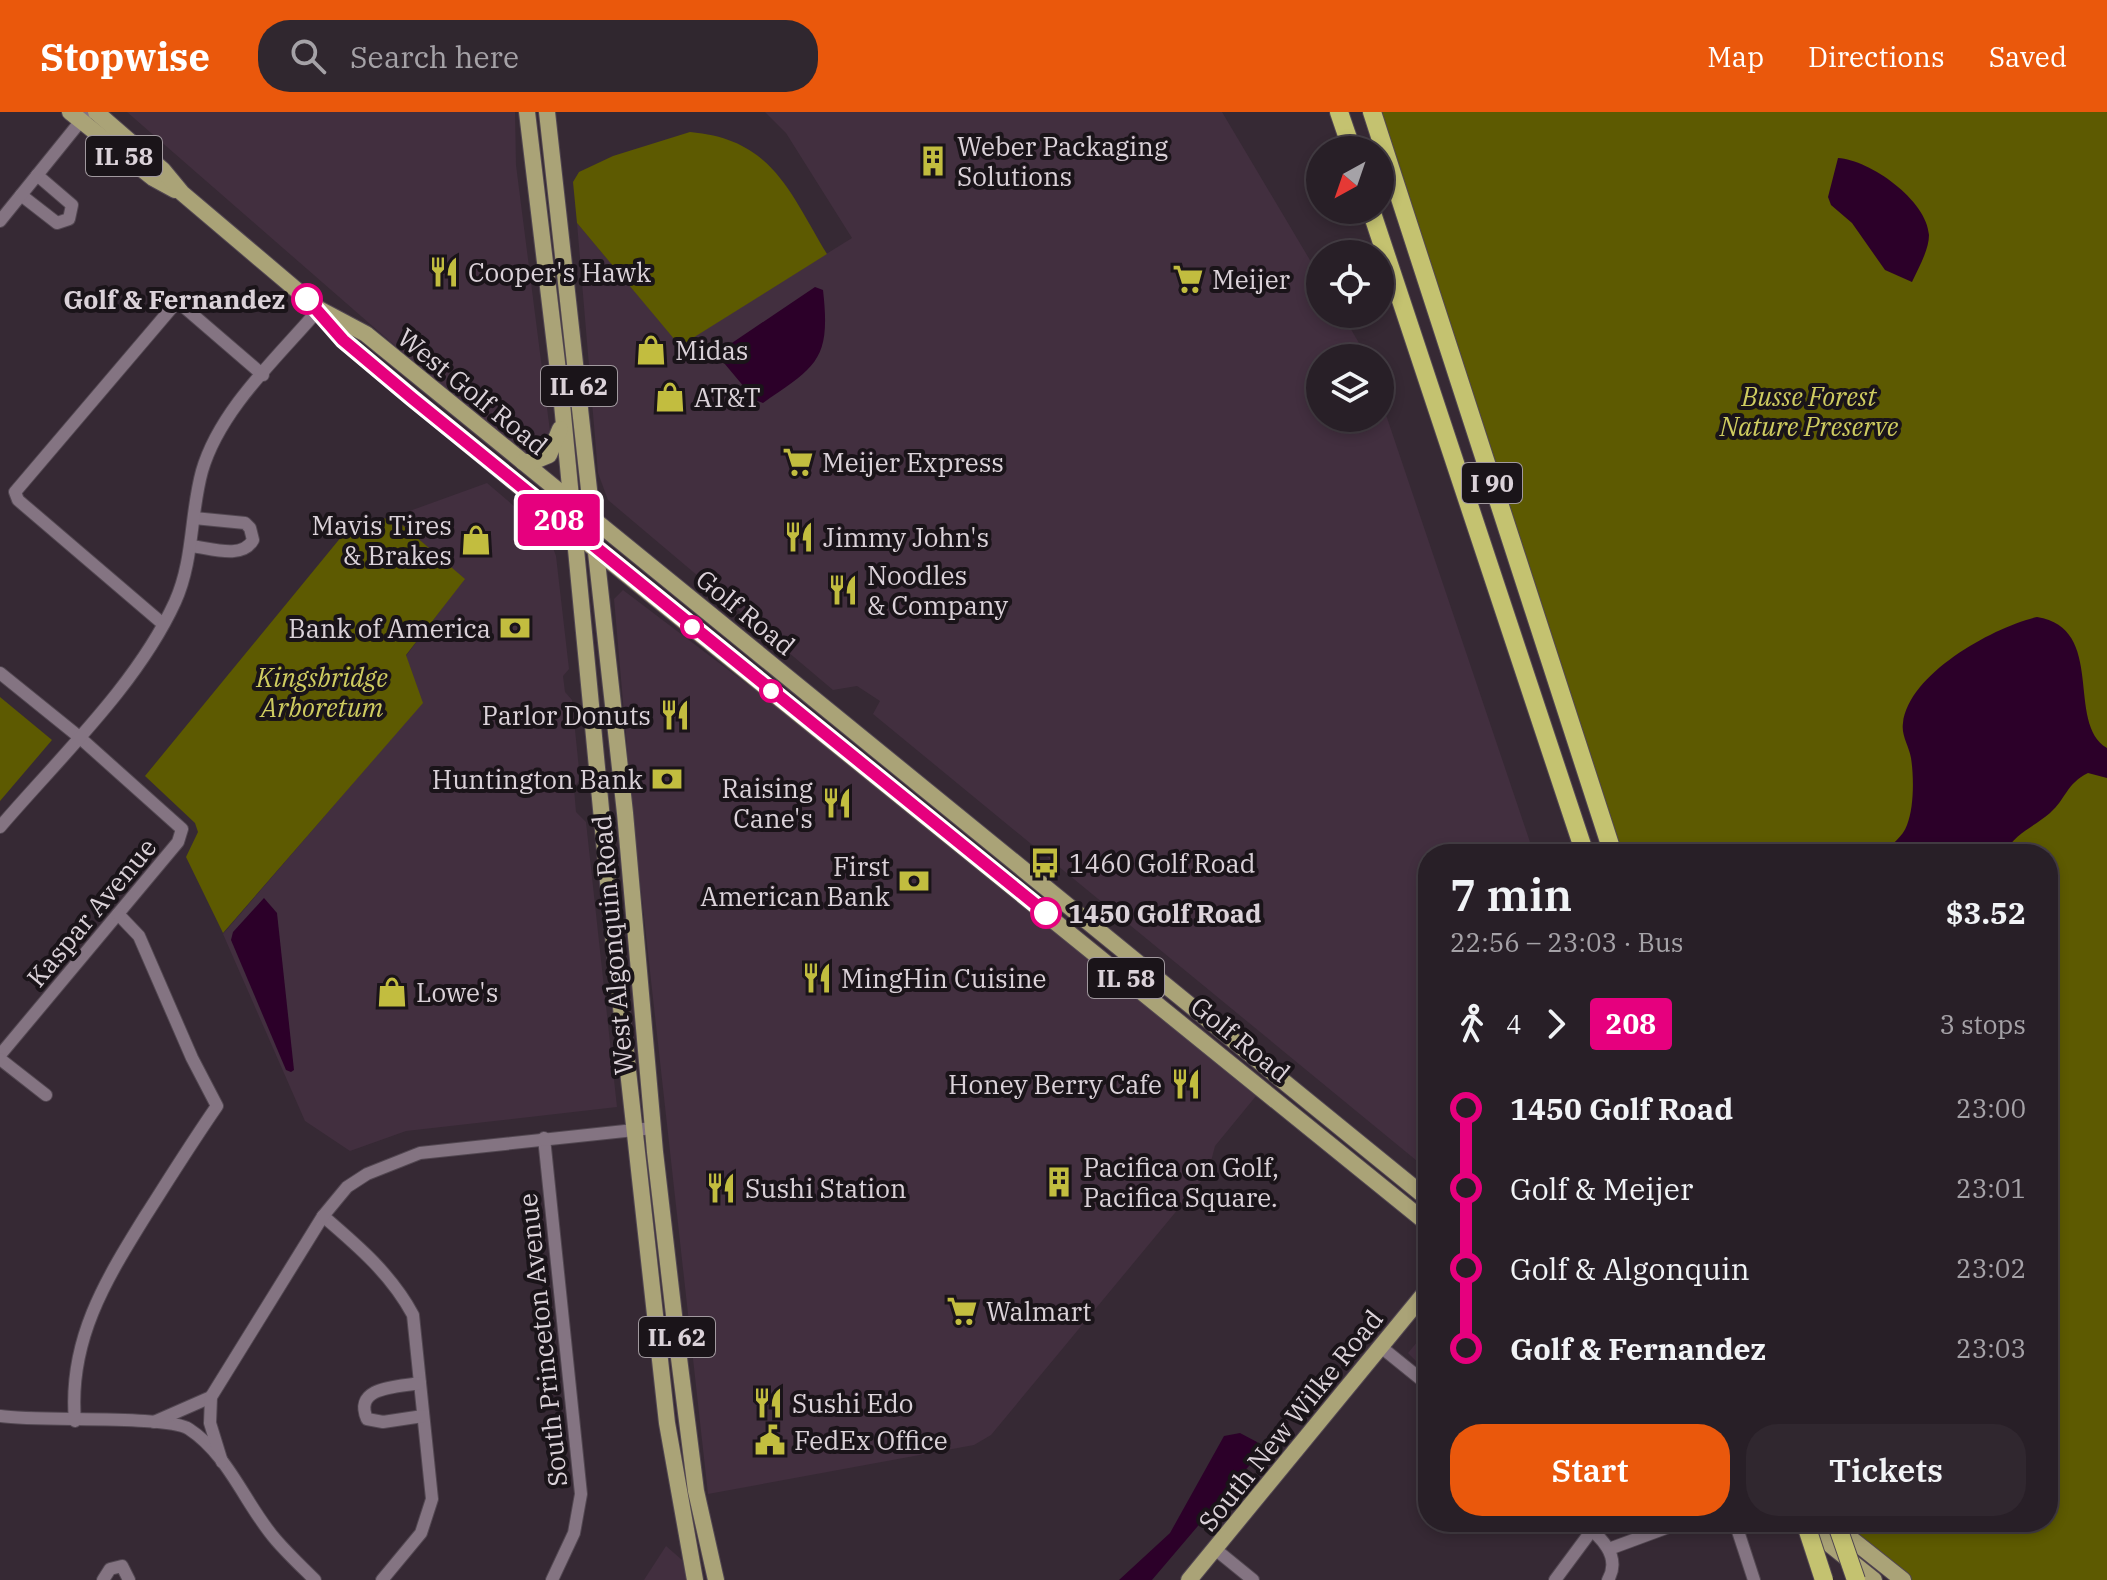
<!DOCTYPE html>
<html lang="en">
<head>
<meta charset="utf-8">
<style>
  body { margin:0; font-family:"IBM Plex Serif",serif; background:#30272f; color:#f1f3f6; height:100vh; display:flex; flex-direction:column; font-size:30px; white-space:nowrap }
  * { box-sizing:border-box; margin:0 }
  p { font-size:26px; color:#a5a2a7 }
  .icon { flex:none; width:44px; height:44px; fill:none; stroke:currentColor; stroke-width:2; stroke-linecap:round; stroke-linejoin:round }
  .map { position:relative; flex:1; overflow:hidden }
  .drawer { position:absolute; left:1418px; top:732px; width:640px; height:688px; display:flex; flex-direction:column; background:#281f27; border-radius:32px; box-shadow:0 4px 12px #0003,0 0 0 2px #443d44 }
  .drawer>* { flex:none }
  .badge { padding:0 16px; border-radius:6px; font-size:28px; line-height:52px }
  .needle { width:52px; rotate:220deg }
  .controls { position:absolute; left:1306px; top:24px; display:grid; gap:16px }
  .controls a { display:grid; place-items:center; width:88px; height:88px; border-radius:50%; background:#281f27; box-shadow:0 4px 12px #0003,0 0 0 2px #443d44; font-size:40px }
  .map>.badge { position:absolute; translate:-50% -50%; box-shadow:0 0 0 4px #fff }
  .legs { display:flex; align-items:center; gap:12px; height:88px; padding:0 32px; font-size:26px }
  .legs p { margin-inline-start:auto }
  .headline { display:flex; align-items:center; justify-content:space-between; height:136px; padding:0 32px }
  h1 { font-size:44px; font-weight:600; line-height:60px }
  .button { display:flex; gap:16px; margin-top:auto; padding:16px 32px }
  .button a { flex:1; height:92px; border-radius:32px; background:#ea580c; color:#fff; font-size:32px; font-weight:600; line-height:92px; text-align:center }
  .button a+a { background:#30272f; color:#f1f3f6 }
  ul { padding:0 32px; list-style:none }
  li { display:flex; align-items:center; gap:28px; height:80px; font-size:30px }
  li i { display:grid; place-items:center; width:12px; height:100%; margin:0 10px; background:currentColor }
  li i::after { content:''; width:20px; height:20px; margin:-10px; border:6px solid; border-radius:50%; background:#281f27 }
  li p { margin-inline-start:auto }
  li:first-child i { background:linear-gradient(#0000 50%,currentColor 0) }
  li:last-child i { background:linear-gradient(currentColor 50%,#0000 0) }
  header { display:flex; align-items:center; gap:48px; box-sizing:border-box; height:112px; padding:0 40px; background:#ea580c; color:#fff }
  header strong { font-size:38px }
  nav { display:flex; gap:44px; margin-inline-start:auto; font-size:28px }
  .search { width:560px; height:72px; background:#30272f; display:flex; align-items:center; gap:20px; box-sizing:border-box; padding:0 28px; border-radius:32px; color:#a5a2a7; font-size:30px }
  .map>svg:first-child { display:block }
</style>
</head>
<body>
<header>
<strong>Stopwise</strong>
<div class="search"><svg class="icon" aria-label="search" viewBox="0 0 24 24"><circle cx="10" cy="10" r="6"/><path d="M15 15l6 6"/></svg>Search here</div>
<nav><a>Map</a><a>Directions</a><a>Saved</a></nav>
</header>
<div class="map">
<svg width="2107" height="1468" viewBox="0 0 2107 1468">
  <rect width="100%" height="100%" fill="#362934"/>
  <g fill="#422f3f">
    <path d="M 127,0 L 515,0 L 516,53 L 551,327 L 548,334 L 528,345 L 518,341 Z"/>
    <path d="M 765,0 L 1222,0 L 1320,165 L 1320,202 L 1342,202 L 1366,243 L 1367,246 L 1320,246 L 1320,306 L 1380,306 L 1380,285 L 1534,742 L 1428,742 L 1428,1058 L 873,602 L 880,589 L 857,574 L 833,578 L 608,388 L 598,361 L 577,111 L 680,233 L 852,126 L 786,21 Z"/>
    <path d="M 487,371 L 548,423 L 556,444 L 569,557 L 563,564 L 565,580 L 572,588 L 580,667 L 574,676 L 576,700 L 586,710 L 617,995 L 406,1019 L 350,1039 L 305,1009 L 223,822 L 422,591 L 406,544 L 464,467 L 393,405 Z"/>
    <path d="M 623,478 L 834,638 L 1256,984 L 1215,1034 L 1208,1061 L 991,1323 L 974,1333 L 708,1382 L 634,715 L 614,487 Z"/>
    <path d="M 1428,1217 L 1428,1261 L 1408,1241 Z"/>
    <path d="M 666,1434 L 682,1448 L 687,1468 L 644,1468 Z"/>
  </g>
  <g fill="#5d5a01">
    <path d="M 1372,0 L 2107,0 L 2107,1468 L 1903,1468 L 1837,1410 L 2048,1410 L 2048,742 L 1613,742 Z"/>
    <path d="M 690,20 C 772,27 789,79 827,142 L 680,234 L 577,111 L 573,70 L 579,60 L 613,44 Z"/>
    <path d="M 393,405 L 465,467 L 406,543 L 423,591 L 223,821 L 186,745 L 198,720 L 195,711 L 145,664 L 351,413 Z"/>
    <path d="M 0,585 L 52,628 L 0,689 Z"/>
  </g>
  <g fill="#2c0029">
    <path d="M 1838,46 C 1870,48 1927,88 1929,123 C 1929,138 1918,157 1912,170 L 1885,158 L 1852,111 L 1831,93 L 1828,85 Z"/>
    <path d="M 815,175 L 823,178 C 831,248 817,254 763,291 L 755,288 L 719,245 L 720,239 Z"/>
    <path d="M 2037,505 C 2107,516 2065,611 2107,636 L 2107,666 L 2088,661 C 2066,672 2066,687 2050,701 C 2032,716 2016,721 2003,742 L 1884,742 C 1891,732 1903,725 1907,713 C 1914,696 1914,665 1911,646 C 1909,634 1901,623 1903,611 C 1909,561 1994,515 2037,505 Z"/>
    <path d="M 264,786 L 277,801 L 294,958 L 291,960 L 286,958 L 231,828 L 233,820 Z"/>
    <path d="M 1240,1321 L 1257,1330 L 1260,1341 L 1152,1468 L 1119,1468 L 1170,1421 L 1224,1324 Z"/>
  </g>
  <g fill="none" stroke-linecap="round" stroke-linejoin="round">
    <g stroke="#524751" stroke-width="14">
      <g id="minor">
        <path d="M 21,83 L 57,111 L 69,107 L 72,93 L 37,63"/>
        <path d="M 0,109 L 88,0"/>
        <path d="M 191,434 C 210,436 242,448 253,428 L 250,416 L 245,411 L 194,406"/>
        <path d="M 163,512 L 18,388 L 15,380 L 175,192 L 184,195 L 263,263"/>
        <path d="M 0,561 L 78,624 L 182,717 L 178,730 L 0,943"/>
        <path d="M 0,715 C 59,646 137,573 175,490 C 194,448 190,402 202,359 C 220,297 278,245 319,197"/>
        <path d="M 0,947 L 46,983"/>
        <path d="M 544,1026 L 581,1382 L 574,1421 L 552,1468"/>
        <path d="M 323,1104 C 358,1134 391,1162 413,1203 L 432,1387 L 421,1421 L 382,1468"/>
        <path d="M 1381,1235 L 1428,1273"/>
        <path d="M 420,1271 C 398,1275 353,1274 367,1307 L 383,1310 L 423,1304"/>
        <path d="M 0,1304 C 37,1310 168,1303 189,1317 C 229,1343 246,1394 276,1428 C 288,1442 302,1455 315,1468"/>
        <path d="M 75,1309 C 68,1229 105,1169 146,1103 C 169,1067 192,1030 217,994 L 192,946 L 139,824 L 118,802"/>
        <path d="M 154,1310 L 211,1285"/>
        <path d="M 222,1350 L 210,1311 L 211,1285 L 323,1104 L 347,1075 L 367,1062 L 420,1041 L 653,1016"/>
        <path d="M 1582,1410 C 1600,1424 1622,1444 1608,1468"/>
        <path d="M 1735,1410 L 1754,1468"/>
        <path d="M 1215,1437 L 1253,1468"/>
        <path d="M 1609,1437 L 1682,1410"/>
        <path d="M 103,1468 L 110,1457 L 122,1454 L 129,1468"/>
        <path d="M 1555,1468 L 1598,1410"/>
      </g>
    </g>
    <g stroke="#524751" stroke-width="18">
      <g id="major">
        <path d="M 70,0 L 153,66 L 175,78"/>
        <path d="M 96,0 L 163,58 L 182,81 L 319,197 L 366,222 L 1428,1087"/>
        <path d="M 527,0 L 562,292 L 614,832 L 667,1311 L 695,1468"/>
        <path d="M 547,0 L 625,701 L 655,1040 L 679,1246 L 696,1379 L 716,1468"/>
        <path d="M 323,202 L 343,228 L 574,420 L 1428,1112"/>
        <path d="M 523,350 L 532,350 L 549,343 L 560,317"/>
        <path d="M 1803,1411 L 1874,1468"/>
        <path d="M 1835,1414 L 1903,1468"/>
        <path d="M 1189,1468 L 1428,1177"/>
      </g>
    </g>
    <g stroke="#524751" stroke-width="20">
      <g id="highway">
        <path d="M 1339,0 L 1352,38"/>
        <path d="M 1372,0 L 1613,742"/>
        <path d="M 1371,98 L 1585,742"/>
      </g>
    </g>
    <use href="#minor" stroke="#847482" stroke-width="12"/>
    <use href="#major" stroke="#aaa377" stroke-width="16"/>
    <use href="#highway" stroke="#c4c270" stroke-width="18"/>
    <g stroke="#524751" stroke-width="20" stroke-linecap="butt">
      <g id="highway-bridge">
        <path d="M 1805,1410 L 1824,1468"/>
        <path d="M 1836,1410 L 1856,1468"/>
      </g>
    </g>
    <use href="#highway-bridge" stroke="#c4c270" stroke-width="18"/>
  </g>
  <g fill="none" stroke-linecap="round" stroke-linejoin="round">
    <g stroke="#fff" stroke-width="18">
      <path id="line-1" d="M 307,187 L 343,228 L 412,286 L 1046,801"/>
    </g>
    <use href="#line-1" stroke="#e6007e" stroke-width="12"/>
  </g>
  <defs>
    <g id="building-bare" transform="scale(2.4)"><path d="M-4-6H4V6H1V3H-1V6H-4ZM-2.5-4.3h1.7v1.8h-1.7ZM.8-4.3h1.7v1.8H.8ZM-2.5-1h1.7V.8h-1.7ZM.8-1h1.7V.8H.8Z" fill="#c2bd3f" stroke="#1a1419" stroke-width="2.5" paint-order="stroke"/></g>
    <g id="restaurant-bare" transform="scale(2.4)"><path d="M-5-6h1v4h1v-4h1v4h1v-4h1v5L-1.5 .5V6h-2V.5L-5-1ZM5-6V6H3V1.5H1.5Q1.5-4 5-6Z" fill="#c2bd3f" stroke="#1a1419" stroke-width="2.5" paint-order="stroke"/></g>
    <g id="supermarket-bare" transform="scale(2.4)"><path d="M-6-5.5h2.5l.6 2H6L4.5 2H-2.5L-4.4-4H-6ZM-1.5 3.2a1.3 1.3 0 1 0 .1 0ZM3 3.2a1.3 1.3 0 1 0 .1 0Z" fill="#c2bd3f" stroke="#1a1419" stroke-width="2.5" paint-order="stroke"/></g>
    <g id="shop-bare" transform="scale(2.4)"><path d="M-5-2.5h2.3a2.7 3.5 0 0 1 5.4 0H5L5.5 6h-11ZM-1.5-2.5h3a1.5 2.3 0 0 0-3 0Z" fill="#c2bd3f" stroke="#1a1419" stroke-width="2.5" paint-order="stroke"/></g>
    <g id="bank-bare" transform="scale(2.4)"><path d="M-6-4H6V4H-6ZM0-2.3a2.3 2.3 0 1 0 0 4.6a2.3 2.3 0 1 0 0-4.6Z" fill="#c2bd3f" stroke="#1a1419" stroke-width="2.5" paint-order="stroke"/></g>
    <g id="bus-bare" transform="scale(2.4)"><path d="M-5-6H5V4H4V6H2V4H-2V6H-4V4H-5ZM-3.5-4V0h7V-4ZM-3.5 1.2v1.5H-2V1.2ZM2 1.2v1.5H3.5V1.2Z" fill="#c2bd3f" stroke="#1a1419" stroke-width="2.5" paint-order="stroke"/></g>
    <g id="civic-bare" transform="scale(2.4)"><path d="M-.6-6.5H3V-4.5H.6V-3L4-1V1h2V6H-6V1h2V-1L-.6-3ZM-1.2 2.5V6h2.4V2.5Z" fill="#c2bd3f" stroke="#1a1419" stroke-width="2.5" paint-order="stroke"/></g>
  </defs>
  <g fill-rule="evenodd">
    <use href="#building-bare" x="933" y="49"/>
    <use href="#restaurant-bare" x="444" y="160"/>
    <use href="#supermarket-bare" x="1188" y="167"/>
    <use href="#shop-bare" x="651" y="238"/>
    <use href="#shop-bare" x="670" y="285"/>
    <use href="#supermarket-bare" x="798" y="350"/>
    <use href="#restaurant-bare" x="799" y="425"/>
    <use href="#shop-bare" x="476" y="428"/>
    <use href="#restaurant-bare" x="843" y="478"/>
    <use href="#bank-bare" x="515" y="516"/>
    <use href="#restaurant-bare" x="675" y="603"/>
    <use href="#bank-bare" x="667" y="667"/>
    <use href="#restaurant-bare" x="837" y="691"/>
    <use href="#bus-bare" x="1045" y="751"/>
    <use href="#bank-bare" x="914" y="769"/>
    <use href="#restaurant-bare" x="817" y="866"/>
    <use href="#shop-bare" x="392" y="880"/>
    <use href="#restaurant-bare" x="1186" y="972"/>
    <use href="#building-bare" x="1059" y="1070"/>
    <use href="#restaurant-bare" x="721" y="1076"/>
    <use href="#supermarket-bare" x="962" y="1199"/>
    <use href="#restaurant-bare" x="768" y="1291"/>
    <use href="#civic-bare" x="770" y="1328"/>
  </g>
  <g fill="#fff" stroke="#e6007e" stroke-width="4">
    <circle cx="307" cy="187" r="14"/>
    <circle cx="692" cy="515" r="10"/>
    <circle cx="771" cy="579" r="10"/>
    <circle cx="1046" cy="801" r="14"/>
  </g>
  <g text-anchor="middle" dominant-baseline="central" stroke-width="8" stroke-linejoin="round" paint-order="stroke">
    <g fill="#1a1419" stroke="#a1999f" stroke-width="2">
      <rect x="86" y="24" width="76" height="40" rx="6"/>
      <rect x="541" y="254" width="76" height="40" rx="6"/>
      <rect x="1462" y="351" width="60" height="40" rx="6"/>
      <rect x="1088" y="846" width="76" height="40" rx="6"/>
      <rect x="639" y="1205" width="76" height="40" rx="6"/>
    </g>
    <g font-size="24" font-weight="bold" fill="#dbd2d9">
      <text x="124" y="44">IL 58</text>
      <text x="579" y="274">IL 62</text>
      <text x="1492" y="371">I 90</text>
      <text x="1126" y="866">IL 58</text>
      <text x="677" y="1225">IL 62</text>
    </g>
    <g font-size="26" fill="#dbd2d9" stroke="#1a1419" text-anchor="start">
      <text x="957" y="34">Weber Packaging<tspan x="957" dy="30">Solutions</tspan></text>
      <text x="468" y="160">Cooper's Hawk</text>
      <text x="1212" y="167">Meijer</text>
      <text x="675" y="238">Midas</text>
      <text x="694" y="285">AT&amp;T</text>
      <text x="822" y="350">Meijer Express</text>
      <text x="452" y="413" text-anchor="end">Mavis Tires<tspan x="452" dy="30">&amp; Brakes</tspan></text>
      <text x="823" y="425">Jimmy John's</text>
      <text x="867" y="463">Noodles<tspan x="867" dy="30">&amp; Company</tspan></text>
      <text x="491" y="516" text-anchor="end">Bank of America</text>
      <text x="651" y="603" text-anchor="end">Parlor Donuts</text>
      <text x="643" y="667" text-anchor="end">Huntington Bank</text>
      <text x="813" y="676" text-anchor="end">Raising<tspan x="813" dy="30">Cane's</tspan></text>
      <text x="1069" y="751">1460 Golf Road</text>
      <text x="890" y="754" text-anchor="end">First<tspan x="890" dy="30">American Bank</tspan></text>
      <text x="841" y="866">MingHin Cuisine</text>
      <text x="416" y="880">Lowe's</text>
      <text x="1162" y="972" text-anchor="end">Honey Berry Cafe</text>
      <text x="1083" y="1055">Pacifica on Golf,<tspan x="1083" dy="30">Pacifica Square.</tspan></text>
      <text x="745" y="1076">Sushi Station</text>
      <text x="986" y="1199">Walmart</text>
      <text x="792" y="1291">Sushi Edo</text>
      <text x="794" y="1328">FedEx Office</text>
    </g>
    <g font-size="26" font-weight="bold" fill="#dbd2d9" stroke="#1a1419" text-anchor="end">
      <text x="285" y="187">Golf &amp; Fernandez</text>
      <text x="1068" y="801" text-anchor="start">1450 Golf Road</text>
    </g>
    <g font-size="26" fill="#dbd2d9" stroke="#1a1419">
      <text transform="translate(473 279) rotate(39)">West Golf Road</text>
      <text transform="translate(746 500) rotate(39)">Golf Road</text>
      <text transform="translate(91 800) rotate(-50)">Kaspar Avenue</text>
      <text transform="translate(612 833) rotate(-95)">West Algonquin Road</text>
      <text transform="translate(1241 927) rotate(39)">Golf Road</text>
      <text transform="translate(542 1228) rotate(-96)">South Princeton Avenue</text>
      <text transform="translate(1290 1308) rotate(-51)">South New Wilke Road</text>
    </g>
    <g font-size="26" font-style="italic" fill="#cfcc60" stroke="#1a1419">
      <text x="1809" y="284">Busse Forest<tspan x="1809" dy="30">Nature Preserve</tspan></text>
      <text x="322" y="565">Kingsbridge<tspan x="322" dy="30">Arboretum</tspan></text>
    </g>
  </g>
</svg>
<div class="controls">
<a><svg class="needle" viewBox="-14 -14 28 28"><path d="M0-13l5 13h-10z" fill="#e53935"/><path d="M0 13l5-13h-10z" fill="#a5a2a7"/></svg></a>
<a><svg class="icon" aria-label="locate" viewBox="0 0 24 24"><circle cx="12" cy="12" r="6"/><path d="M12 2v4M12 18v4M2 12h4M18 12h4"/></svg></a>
<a><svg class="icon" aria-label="layers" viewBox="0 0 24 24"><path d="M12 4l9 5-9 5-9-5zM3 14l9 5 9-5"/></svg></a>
</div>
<b class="badge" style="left:559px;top:408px;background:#e6007e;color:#fff">208</b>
<section class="drawer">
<div class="headline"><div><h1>7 min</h1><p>22:56 – 23:03 · Bus</p></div><b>$3.52</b></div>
<div class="legs"><svg class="icon" aria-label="walk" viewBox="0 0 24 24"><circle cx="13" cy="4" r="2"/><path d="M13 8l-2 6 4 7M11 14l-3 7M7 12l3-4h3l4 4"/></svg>4<svg class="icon" aria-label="forward" viewBox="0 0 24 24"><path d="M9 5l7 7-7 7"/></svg><b class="badge" style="background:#e6007e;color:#fff">208</b><p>3 stops</p></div>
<ul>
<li><i style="color:#e6007e"></i><b>1450 Golf Road</b><p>23:00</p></li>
<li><i style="color:#e6007e"></i><span>Golf &amp; Meijer</span><p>23:01</p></li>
<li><i style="color:#e6007e"></i><span>Golf &amp; Algonquin</span><p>23:02</p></li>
<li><i style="color:#e6007e"></i><b>Golf &amp; Fernandez</b><p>23:03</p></li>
</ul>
<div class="button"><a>Start</a><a>Tickets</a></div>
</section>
</div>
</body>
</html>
